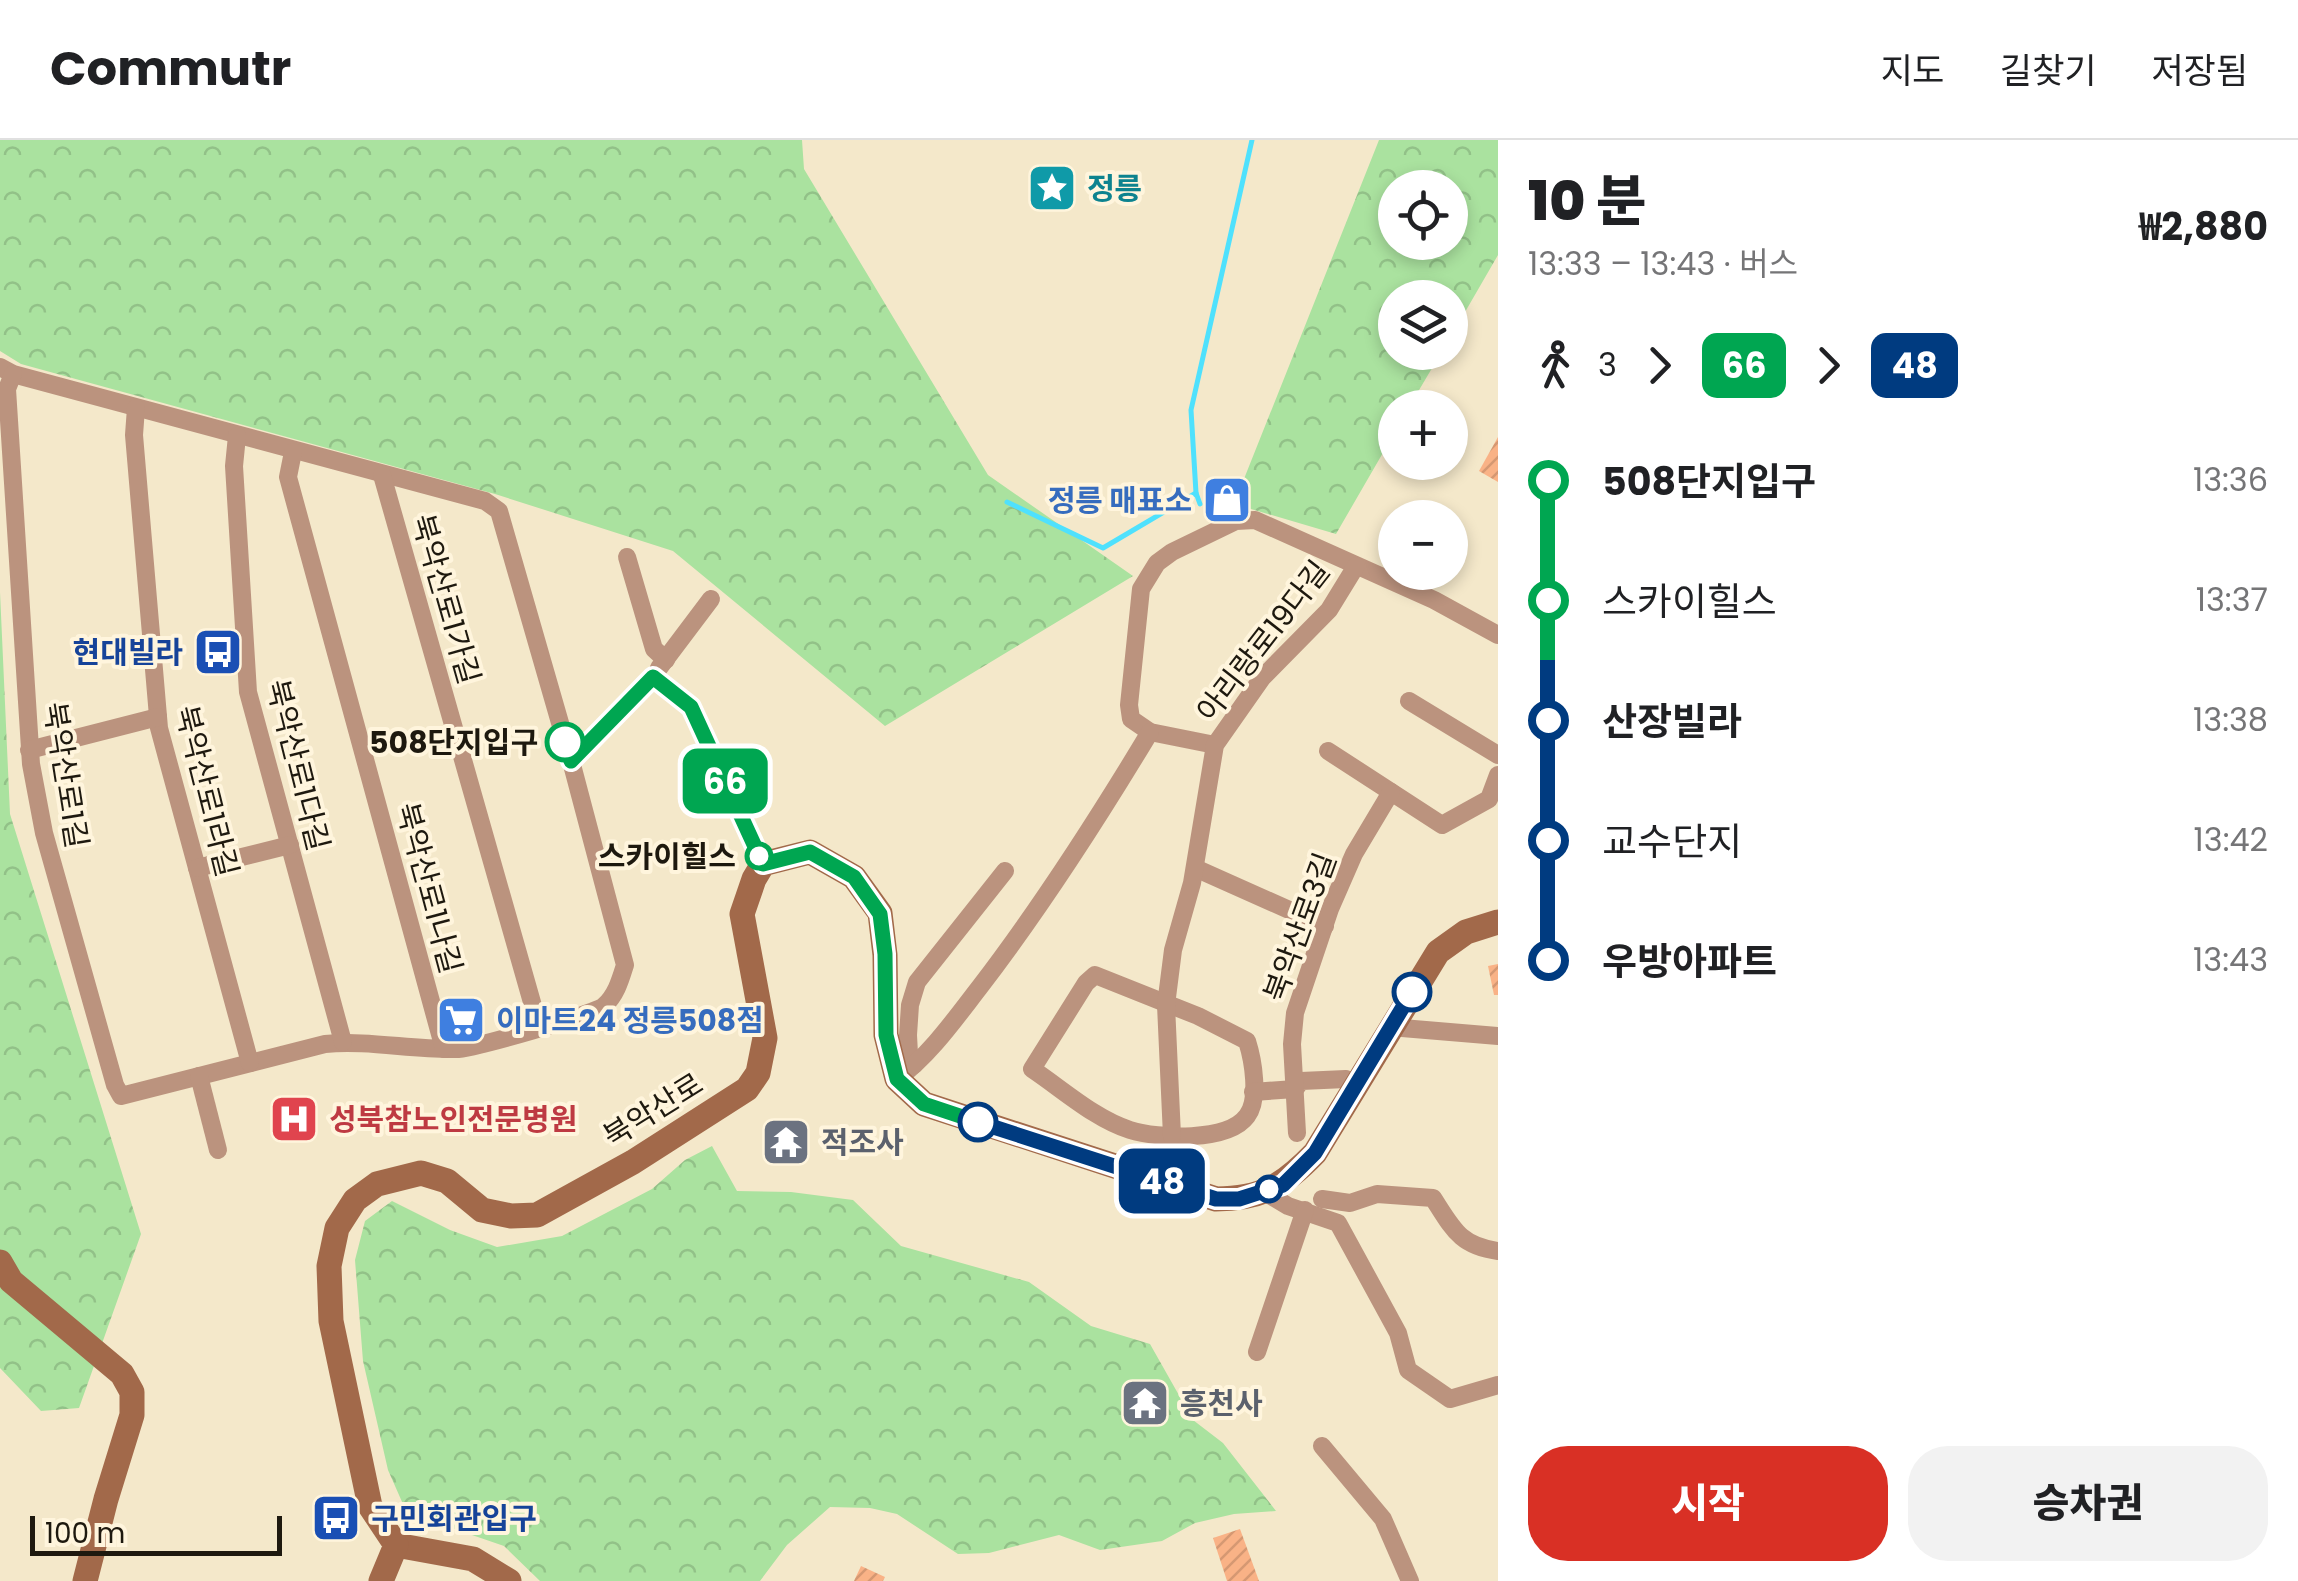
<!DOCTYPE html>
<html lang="ko">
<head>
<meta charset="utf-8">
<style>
  body { margin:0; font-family:Poppins,"Noto Sans KR",sans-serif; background:#f2f2f2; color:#202124; height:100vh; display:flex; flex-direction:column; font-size:38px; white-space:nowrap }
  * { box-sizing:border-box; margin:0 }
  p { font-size:32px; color:#757577 }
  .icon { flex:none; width:55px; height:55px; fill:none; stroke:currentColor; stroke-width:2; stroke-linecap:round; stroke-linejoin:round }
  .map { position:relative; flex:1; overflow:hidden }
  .drawer { display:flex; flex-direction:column; background:#fff; width:800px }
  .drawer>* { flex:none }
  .badge { padding:0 20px; border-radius:15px; font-size:35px; line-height:65px }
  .fabs { position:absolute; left:1378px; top:30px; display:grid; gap:20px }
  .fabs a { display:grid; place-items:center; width:90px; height:90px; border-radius:50%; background:#fff; box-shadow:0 5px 15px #0003; font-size:50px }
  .scale { position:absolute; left:30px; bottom:25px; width:252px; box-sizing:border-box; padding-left:10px; border:5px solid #1e190f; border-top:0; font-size:28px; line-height:35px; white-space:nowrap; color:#1e190f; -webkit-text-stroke:8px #fff5dd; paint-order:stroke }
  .map>.badge { position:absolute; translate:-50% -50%; box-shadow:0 0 0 5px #fff }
  .legs { display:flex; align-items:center; gap:15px; height:110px; padding:0 30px; font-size:32px }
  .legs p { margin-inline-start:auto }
  .headline { display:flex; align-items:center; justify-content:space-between; height:170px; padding:0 30px }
  h1 { font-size:55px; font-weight:800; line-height:75px }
  .primary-button { display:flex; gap:20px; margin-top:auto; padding:20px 30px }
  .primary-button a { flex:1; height:115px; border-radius:40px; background:#d93025; color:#fff; font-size:40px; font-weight:800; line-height:115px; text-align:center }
  .primary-button a+a { background:#f2f2f2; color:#202124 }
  ul { padding:0 30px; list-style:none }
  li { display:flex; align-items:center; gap:35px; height:120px; font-size:38px }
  li i { display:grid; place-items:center; width:15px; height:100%; margin:0 12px; background:currentColor }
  li i::after { content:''; width:25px; height:25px; margin:-12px; border:8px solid; border-radius:50%; background:#fff }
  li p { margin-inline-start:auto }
  li:first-child i { background:linear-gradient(#0000 50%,currentColor 0) }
  li:last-child i { background:linear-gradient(currentColor 50%,#0000 0) }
  header { display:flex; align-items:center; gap:60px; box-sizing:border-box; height:140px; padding:0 50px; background:#fff; border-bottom:2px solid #e0e0e0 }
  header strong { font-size:48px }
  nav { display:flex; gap:55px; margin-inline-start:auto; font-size:35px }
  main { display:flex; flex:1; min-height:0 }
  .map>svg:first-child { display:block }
</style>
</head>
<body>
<header>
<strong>Commutr</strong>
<nav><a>지도</a><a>길찾기</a><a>저장됨</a></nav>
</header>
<main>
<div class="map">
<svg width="1498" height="1441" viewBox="0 0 1498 1441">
  <defs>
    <pattern id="forest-crowns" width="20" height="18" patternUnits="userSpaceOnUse" patternTransform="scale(2.5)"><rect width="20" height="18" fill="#aae29f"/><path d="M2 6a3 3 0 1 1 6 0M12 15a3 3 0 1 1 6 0" fill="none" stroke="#92c188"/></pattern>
    <pattern id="building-hatch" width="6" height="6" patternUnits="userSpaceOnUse" patternTransform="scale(2.5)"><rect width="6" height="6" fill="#f9b286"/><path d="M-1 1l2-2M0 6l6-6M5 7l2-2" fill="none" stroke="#d59872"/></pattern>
  </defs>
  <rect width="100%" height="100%" fill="#f4e8ca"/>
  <g fill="url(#forest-crowns)" fill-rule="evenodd">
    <path d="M 0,0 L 802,0 L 804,29 L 988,335 L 1133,436 L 885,586 L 673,411 L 495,354 L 21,224 L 0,211 Z"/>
    <path d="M 1379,0 L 1498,0 L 1498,115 L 1450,198 L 1450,158 L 1395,158 L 1395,212 L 1441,213 L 1409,267 L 1395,268 L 1395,292 L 1336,394 L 1234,364 ZM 1395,48 L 1450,48 L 1450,102 L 1395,102 Z"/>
    <path d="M 0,452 L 10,674 L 141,1094 L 79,1268 L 41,1271 L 0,1228 Z"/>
    <path d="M 712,1006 L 737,1051 L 791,1052 L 853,1060 L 901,1106 L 1029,1142 L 1091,1186 L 1150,1204 L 1193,1280 L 1223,1303 L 1276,1371 L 1234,1374 L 1195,1383 L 1162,1401 L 1100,1410 L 1059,1395 L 989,1413 L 958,1414 L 897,1374 L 870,1368 L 830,1367 L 787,1405 L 760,1441 L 540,1441 L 504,1406 L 437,1383 L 410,1380 L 388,1330 L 363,1221 L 355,1120 L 365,1081 L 392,1061 L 450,1090 L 497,1107 L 562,1096 L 652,1049 L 685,1020 Z"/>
  </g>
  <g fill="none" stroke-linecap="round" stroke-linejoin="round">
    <g stroke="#4fe1fd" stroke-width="5">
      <path d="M 1007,362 L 1103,408 L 1196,353"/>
      <path d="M 1200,364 L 1196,353 L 1191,270 L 1252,0"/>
    </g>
  </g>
  <g fill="url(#building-hatch)">
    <path d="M 1498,297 L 1498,342 L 1479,331 Z"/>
    <path d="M 1498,824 L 1498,855 L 1494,855 L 1488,826 Z"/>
    <path d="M 1240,1389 L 1259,1441 L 1227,1441 L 1213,1398 Z"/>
    <path d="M 861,1426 L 885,1437 L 883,1441 L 854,1441 Z"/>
  </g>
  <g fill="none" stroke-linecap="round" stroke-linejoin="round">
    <g stroke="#bb937e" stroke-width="18">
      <path d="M 0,227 L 13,234 L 485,361 L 499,371 L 571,621 L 653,537 L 691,567 L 763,724"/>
      <path d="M 13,234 L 7,249 L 31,624 L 44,693 L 115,945 L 121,956 L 325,904 C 369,900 412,910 456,909 C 472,909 594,874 604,866 C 616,855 620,841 625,825 L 571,621"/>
      <path d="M 136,268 L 134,295 L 159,588 L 250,923"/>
      <path d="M 237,296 L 234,326 L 248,552 L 343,902"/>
      <path d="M 293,312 L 288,337 L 444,909"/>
      <path d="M 382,335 L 539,887"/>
      <path d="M 627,417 L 654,509 L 666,520"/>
      <path d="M 659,528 L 711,459"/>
      <path d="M 1409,561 L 1498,615"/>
      <path d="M 1215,605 L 1150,592 L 1131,579 L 1129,565 L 1141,449 L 1157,423 L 1172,412 L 1236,381 L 1255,380 L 1434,460 L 1498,495"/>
      <path d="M 29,610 L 158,577"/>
      <path d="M 1328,611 L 1442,685 L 1489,659 L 1498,635"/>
      <path d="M 197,728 L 290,705"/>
      <path d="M 1195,728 L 1325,786"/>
      <path d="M 1095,835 L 1198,876 L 1247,901 C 1253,920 1260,959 1247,976 C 1228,1002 1158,999 1130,990 C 1095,979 1062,949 1032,929 L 1086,843 Z"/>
      <path d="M 1390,887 L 1498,896"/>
      <path d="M 914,925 L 909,914 L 908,895 L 910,865 L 917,842 L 1005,731"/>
      <path d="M 199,936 L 218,1010"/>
      <path d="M 897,939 C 929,916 955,879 979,848 C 1042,766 1097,680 1150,592"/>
      <path d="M 1253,952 L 1295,949 L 1301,941 L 1346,939 L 1356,944"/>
      <path d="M 1297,993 L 1292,904 L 1295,873 L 1330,769 L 1354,714 L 1391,652"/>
      <path d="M 1172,996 L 1166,865 L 1173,810 L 1192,743 L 1215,605 L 1262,538 L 1329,470 L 1356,426"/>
      <path d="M 1263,1051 L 1288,1066 L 1338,1083 L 1398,1193 L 1408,1230 L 1450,1259 L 1498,1245"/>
      <path d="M 1322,1059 L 1350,1063 L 1377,1054 L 1433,1058 C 1453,1089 1460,1106 1498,1111"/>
      <path d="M 1257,1212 L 1305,1070"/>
      <path d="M 1322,1306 L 1383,1379 L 1410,1441"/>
    </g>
    <g stroke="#a2694a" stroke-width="25">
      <path d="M 0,1122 L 11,1141 L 122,1234 L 132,1252 L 132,1275 L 106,1359 L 85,1441"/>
      <path d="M 396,1405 L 473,1419 L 509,1441"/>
      <path d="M 381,1441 L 396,1405 L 370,1366 L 331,1181 L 329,1126 L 337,1088 L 355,1060 L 377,1044 L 421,1033 L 447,1041 L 482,1070 L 511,1076 L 537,1075 L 633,1022 L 747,949 L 758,933 L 765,898 L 742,774 L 754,739 L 763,724 L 810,712 L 854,737 L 880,773 L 885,815 L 886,895 L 897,939 L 924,964 L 1216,1059 C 1263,1059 1284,1045 1315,1013 L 1438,812 L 1466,792 L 1498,782"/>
    </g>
  </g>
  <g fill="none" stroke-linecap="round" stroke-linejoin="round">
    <g stroke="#fff" stroke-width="22">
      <path id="line-1" d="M 565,602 L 571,621 L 653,537 L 691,567 L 763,724 L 810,712 L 854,737 L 880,774 L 885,814 L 886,895 L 897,939 L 924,964 L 978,982"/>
    </g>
    <g stroke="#fff" stroke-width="22">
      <path id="line-2" d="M 978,982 L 1216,1059 L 1239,1059 L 1283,1045 L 1315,1013 L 1412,852"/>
    </g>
    <use href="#line-1" stroke="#00a651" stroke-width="15"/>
    <use href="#line-2" stroke="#003b80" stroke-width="15"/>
  </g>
  <defs>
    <g id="sight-square" transform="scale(2.5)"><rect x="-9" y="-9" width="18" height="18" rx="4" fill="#0f9aa8" stroke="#fff5dd"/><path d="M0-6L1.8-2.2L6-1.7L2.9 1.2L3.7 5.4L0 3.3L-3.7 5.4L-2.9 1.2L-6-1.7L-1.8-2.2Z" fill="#fff"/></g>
    <g id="shop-square" transform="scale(2.5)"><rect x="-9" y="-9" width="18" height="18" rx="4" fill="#3f7fe0" stroke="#fff5dd"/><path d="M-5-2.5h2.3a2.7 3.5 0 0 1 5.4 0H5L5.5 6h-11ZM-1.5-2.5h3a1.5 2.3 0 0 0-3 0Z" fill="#fff"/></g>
    <g id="bus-square" transform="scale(2.5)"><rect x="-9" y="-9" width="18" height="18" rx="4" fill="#1a4fb4" stroke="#fff5dd"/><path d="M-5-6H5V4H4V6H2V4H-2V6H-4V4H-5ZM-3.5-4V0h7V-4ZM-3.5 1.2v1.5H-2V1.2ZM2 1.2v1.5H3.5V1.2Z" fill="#fff"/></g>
    <g id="supermarket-square" transform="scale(2.5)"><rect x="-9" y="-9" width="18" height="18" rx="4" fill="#3f7fe0" stroke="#fff5dd"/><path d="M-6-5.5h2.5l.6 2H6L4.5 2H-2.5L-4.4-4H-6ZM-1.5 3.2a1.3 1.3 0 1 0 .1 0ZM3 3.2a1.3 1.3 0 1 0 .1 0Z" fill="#fff"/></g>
    <g id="hospital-square" transform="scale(2.5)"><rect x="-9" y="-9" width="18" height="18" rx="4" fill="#e0444e" stroke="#fff5dd"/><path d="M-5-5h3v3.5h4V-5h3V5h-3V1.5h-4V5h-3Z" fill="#fff"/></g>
    <g id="temple-square" transform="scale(2.5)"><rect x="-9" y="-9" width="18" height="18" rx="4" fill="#6b7280" stroke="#fff5dd"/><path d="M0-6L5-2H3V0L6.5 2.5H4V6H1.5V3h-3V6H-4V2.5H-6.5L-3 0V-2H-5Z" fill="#fff"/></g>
  </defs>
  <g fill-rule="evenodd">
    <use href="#sight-square" x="1052" y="48"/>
    <use href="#shop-square" x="1227" y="360"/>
    <use href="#bus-square" x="218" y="512"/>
    <use href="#supermarket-square" x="461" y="880"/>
    <use href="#hospital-square" x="294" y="979"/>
    <use href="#temple-square" x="786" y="1002"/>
    <use href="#temple-square" x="1145" y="1263"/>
    <use href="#bus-square" x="336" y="1378"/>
  </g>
  <g fill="#fff" stroke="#00a651" stroke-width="5">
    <circle cx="565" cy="602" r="18"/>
    <circle cx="759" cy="716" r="12"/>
  </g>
  <g fill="#fff" stroke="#003b80" stroke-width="5">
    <circle cx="1412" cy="852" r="18"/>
    <circle cx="978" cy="982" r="18"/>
    <circle cx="1269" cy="1049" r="12"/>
  </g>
  <g text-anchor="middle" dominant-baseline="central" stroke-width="8" stroke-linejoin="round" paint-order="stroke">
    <g font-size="30" font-weight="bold" fill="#0d838f" stroke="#fff5dd" text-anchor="start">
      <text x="1087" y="48">정릉</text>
    </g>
    <g font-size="30" font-weight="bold" fill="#366cbe" stroke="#fff5dd" text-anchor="end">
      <text x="1192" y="360">정릉 매표소</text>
      <text x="496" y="880" text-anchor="start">이마트24 정릉508점</text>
    </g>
    <g font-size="30" fill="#1e190f" stroke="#fff5dd">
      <text transform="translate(446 459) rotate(74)">북악산로1가길</text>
      <text transform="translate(1263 501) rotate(-52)">아리랑로19다길</text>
      <text transform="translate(298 625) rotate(76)">북악산로1다길</text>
      <text transform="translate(66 635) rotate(81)">북악산로1길</text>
      <text transform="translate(207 651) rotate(76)">북악산로1라길</text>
      <text transform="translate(429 748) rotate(75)">북악산로1나길</text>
      <text transform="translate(1300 787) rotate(-70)">북악산로3길</text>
      <text transform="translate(653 970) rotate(-32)">북악산로</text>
    </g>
    <g font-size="30" font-weight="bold" fill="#164399" stroke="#fff5dd" text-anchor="end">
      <text x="183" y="512">현대빌라</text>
      <text x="371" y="1378" text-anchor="start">구민회관입구</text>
    </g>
    <g font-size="30" font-weight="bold" fill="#1e190f" stroke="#fff5dd" text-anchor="end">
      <text x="538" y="602">508단지입구</text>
      <text x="736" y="716">스카이힐스</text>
    </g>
    <g font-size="30" font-weight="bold" fill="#be3a42" stroke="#fff5dd" text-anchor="start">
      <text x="329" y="979">성북참노인전문병원</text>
    </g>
    <g font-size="30" font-weight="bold" fill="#5b616d" stroke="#fff5dd" text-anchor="start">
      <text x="821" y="1002">적조사</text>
      <text x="1180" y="1263">흥천사</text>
    </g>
  </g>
</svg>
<div class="fabs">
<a><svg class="icon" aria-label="locate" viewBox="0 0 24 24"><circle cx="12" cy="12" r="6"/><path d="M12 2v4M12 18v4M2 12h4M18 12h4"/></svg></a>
<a><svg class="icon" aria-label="layers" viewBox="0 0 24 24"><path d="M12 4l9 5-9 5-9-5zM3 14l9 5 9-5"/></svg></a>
<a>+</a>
<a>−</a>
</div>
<div class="scale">100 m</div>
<b class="badge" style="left:725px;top:641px;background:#00a651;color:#fff">66</b>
<b class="badge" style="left:1162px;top:1041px;background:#003b80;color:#fff">48</b>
</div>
<section class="drawer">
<div class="headline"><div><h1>10 분</h1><p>13:33 – 13:43 · 버스</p></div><b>₩2,880</b></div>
<div class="legs"><svg class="icon" aria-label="walk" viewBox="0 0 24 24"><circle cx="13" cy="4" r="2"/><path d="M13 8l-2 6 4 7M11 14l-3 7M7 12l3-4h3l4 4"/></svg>3<svg class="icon" aria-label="forward" viewBox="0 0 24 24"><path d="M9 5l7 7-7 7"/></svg><b class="badge" style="background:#00a651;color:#fff">66</b><svg class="icon" aria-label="forward" viewBox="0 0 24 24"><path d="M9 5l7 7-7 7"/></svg><b class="badge" style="background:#003b80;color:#fff">48</b></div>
<ul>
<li><i style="color:#00a651"></i><b>508단지입구</b><p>13:36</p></li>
<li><i style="color:#00a651"></i><span>스카이힐스</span><p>13:37</p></li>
<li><i style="color:#003b80"></i><b>산장빌라</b><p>13:38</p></li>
<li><i style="color:#003b80"></i><span>교수단지</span><p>13:42</p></li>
<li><i style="color:#003b80"></i><b>우방아파트</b><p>13:43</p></li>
</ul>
<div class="primary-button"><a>시작</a><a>승차권</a></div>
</section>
</main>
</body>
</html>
